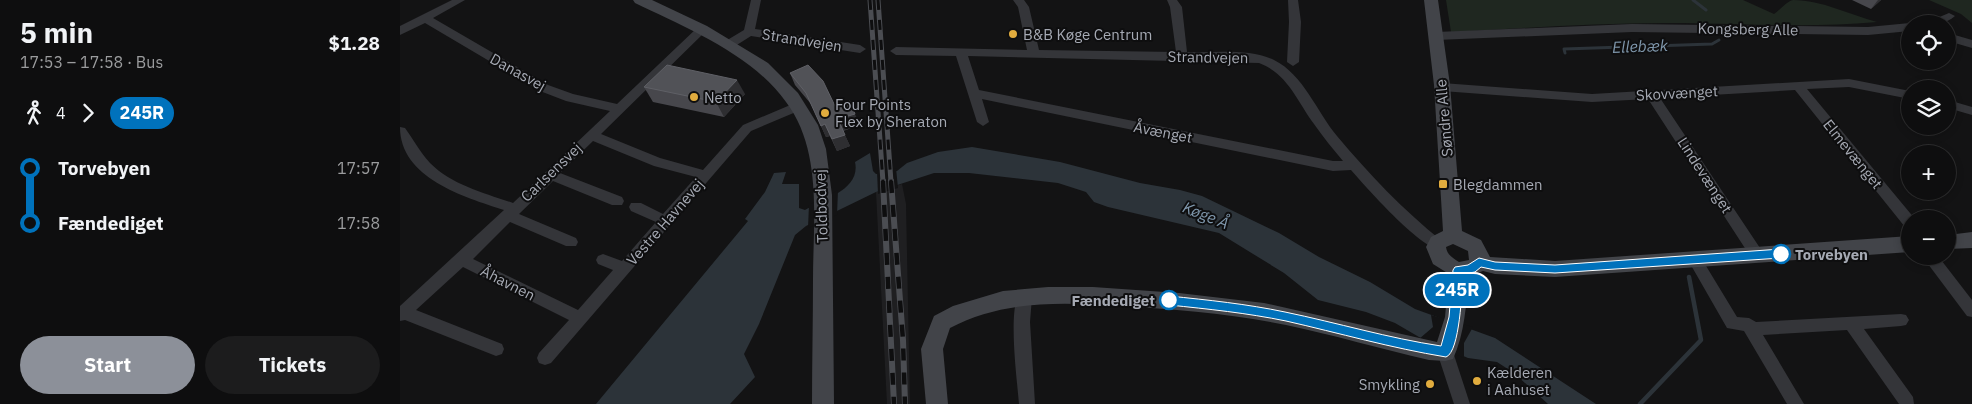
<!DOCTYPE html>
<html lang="en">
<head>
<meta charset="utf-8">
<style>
  body { margin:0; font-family:"IBM Plex Sans",sans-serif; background:#1c1c1d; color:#f1f3f6; height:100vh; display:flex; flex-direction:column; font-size:19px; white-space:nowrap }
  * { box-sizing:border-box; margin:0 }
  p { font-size:16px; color:#9b9c9e }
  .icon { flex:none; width:28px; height:28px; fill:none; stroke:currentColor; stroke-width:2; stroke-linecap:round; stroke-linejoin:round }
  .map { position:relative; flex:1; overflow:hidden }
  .drawer { display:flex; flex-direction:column; background:#0e0e0f; width:400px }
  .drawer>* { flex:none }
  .badge { padding:0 10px; border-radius:16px; font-size:18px; line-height:32px }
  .tools { position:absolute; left:1501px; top:15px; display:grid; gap:10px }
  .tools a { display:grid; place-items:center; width:55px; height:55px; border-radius:50%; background:#0e0e0f; box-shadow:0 2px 8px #0003,0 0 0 1px #2e2e2f; font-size:25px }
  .map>.badge { position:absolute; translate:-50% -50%; box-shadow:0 0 0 2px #fff }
  .legs { display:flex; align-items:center; gap:8px; height:55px; padding:0 20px; font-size:16px }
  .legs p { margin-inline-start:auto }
  .summary { display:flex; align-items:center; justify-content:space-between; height:85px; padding:0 20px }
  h1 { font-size:28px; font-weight:700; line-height:38px }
  .cta { display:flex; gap:10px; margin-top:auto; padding:10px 20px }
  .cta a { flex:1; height:58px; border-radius:30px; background:#8c9099; color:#fff; font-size:20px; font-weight:700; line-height:58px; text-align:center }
  .cta a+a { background:#1c1c1d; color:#f1f3f6 }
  ul { padding:0 20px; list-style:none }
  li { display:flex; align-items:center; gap:18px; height:55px; font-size:19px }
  li i { display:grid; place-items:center; width:8px; height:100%; margin:0 6px; background:currentColor }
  li i::after { content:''; width:12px; height:12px; margin:-6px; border:4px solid; border-radius:50%; background:#0e0e0f }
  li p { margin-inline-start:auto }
  li:first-child i { background:linear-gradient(#0000 50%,currentColor 0) }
  li:last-child i { background:linear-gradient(currentColor 50%,#0000 0) }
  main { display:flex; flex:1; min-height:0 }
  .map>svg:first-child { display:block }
</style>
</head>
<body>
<main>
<section class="drawer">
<div class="summary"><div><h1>5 min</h1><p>17:53 – 17:58 · Bus</p></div><b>$1.28</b></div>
<div class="legs"><svg class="icon" aria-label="walk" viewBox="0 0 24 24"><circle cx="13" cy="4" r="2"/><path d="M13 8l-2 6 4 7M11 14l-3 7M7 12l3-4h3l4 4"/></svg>4<svg class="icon" aria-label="forward" viewBox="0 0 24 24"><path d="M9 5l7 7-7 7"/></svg><b class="badge" style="background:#0072bc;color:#fff">245R</b></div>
<ul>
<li><i style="color:#0072bc"></i><b>Torvebyen</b><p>17:57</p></li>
<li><i style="color:#0072bc"></i><b>Fændediget</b><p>17:58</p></li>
</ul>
<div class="cta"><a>Start</a><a>Tickets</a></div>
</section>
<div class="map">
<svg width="1572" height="404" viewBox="0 0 1572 404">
  <rect width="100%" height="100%" fill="#131314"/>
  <path fill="#1f1f21" d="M 502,184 L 506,204 L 510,404 L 487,404 L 476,192 Z"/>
  <g fill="#1f2720">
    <path d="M 1046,0 L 1343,0 L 1374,14 C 1380,10 1387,1 1393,0 C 1422,0 1450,15 1477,22 C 1412,28 1349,24 1283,23 C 1206,22 1128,28 1051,32 Z"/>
    <path d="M 1529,0 L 1572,0 L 1572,23 L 1561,14 Z"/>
  </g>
  <path fill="#2c3339" d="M 572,147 L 660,162 L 740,183 L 780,190 L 802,196 L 879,233 L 919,257 L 970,282 L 1015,309 L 1095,338 L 1196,404 L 1148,404 L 1114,373 L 1097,362 L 1068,358 L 1019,337 L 995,323 L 966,312 L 918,300 L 884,273 L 819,233 L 708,207 L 694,202 L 686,192 L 658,183 L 569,173 L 534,173 L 476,192 L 406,226 L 395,235 L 359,324 L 344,354 L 355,377 L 330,404 L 196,404 L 348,221 L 345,219 L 365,192 L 374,173 L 386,172 L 382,184 L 399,184 L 399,208 L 405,210 C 425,199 461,189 455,162 L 470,153 L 473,171 L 476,174 L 497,171 L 507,163 L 538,152 Z"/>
  <g fill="#131314">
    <path d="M 496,168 L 498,188 L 478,194 L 477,171 Z"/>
    <path d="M 438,190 L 437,215 L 408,228 L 409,205 Z"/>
    <path d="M 1031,315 L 1073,327 L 1064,343 L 1064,358 L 1019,339 L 1033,327 Z"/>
  </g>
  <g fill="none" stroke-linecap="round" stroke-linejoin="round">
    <g stroke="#2c3339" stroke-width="3">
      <path d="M 1293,0 L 1306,10"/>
      <path d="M 1165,53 L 1164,49 L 1312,44 L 1319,40"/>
    </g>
    <path stroke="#2c3339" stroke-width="4.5" d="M 1240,404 L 1301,340 L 1289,277"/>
    <g fill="#343539" fill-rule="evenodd">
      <path d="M 52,0 L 65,0 L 33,18 L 148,85 L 173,94 L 217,104 L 298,27 L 306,27 L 306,31 L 201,134 L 260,158 L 303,170 L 343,125 L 395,103 L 399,102 L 405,106 L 403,109 L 351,131 L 151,363 L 145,365 L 139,363 L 137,358 L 139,353 L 169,320 L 63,267 L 16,310 L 102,344 L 104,349 L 102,354 L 96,356 L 5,320 L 0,321 L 0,306 L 104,210 C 64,197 0,178 0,127 L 5,128 C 13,139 20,152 30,163 C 52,185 84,193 113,203 L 210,111 L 166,101 L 140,91 L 25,23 L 0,35 L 0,26 ZM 193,141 L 254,166 L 296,177 L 263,214 L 241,203 L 231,203 L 229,207 L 231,211 L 256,222 L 222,261 L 203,254 L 198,256 L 196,260 L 198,264 L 213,270 L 178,310 L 73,259 L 110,222 L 166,246 L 176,246 L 178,242 L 176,238 L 119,214 L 153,181 L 212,205 L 222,205 L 224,201 L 222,197 L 160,173 Z"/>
      <path d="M 351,0 L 361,0 L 355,29 L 460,45 L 466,49 L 460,53 L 351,36 L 332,48 L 324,48 L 324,42 L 344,30 Z"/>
      <path d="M 613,0 L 624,0 L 629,7 L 639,50 L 776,52 L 770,7 L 767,0 L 777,0 L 782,7 L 787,52 C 815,53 849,48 874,60 C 903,74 917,112 937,136 C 969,174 1003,210 1042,241 L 1044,245 L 1042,249 C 1025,254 964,185 951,170 L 933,171 L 582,99 L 589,122 L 583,126 L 577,122 L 556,56 L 496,55 L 490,51 L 496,47 L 627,50 L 618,7 ZM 568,56 L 859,63 C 888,74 897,101 914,124 C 923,137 933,149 943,161 L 933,161 L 579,90 Z"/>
      <path d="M 888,0 L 898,0 L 901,22 L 899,62 L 893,66 L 887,62 L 889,22 Z"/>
      <path d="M 1549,13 L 1555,16 C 1546,24 1534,24 1523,24 Z"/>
      <path d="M 1510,23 L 1510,31 L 1468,35 L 1232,32 L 1036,40 L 1030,36 L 1036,32 L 1232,24 L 1468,27 Z"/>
      <path d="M 1548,33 L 1572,40 L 1572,48 L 1548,41 Z"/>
      <path d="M 1449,79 L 1510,91 L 1510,99 L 1449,87 L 1407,89 L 1515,219 L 1510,219 L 1510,228 L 1505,227 L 1395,90 L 1260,98 L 1362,251 L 1364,255 L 1362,259 L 1352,259 L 1248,99 L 1192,102 L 1042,91 L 1036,87 L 1042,83 L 1192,94 Z"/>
      <path d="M 1548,100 L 1572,107 L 1572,115 L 1548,108 Z"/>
      <path d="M 1295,254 L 1300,256 L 1337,317 L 1349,318 L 1356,322 L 1501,314 L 1506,315 L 1509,320 L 1506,325 L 1501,326 L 1464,329 L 1513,397 L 1514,404 L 1499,404 L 1447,330 L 1363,335 L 1404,404 L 1387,404 L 1344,331 L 1327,328 L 1288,260 L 1290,256 Z"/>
      <path d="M 1522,256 L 1538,256 L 1572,300 L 1572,317 L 1567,316 Z"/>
      <path d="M 624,291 L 629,293 L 632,297 L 630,322 L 635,404 L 619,404 C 617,379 608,313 619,293 Z"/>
      <path d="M 1045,345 L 1051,347 L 1053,352 L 1070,404 L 1054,404 L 1037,352 L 1039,347 Z"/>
    </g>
    <g fill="#424449" fill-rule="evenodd">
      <path d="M 233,0 L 252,0 L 307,26 L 368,63 L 398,93 L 418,125 L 426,149 L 432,195 L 434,404 L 412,404 C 412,362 413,320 413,279 C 413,221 423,151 386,102 C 353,55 285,27 235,3 Z"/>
      <path d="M 1024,0 L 1038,0 L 1050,85 L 1062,231 L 1081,240 L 1090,257 L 1155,261 L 1510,236 L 1510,252 L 1155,277 L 1095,274 L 1083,271 L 1069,276 C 1066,304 1065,333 1053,359 L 1045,361 L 1029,360 C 981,349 934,335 886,325 C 831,314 775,309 720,306 C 661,302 603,300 550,328 L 543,349 L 548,404 L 526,404 L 521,349 L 534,316 L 553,306 L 603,291 L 648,287 L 693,287 L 779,293 L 864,303 L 1037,342 L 1045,317 L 1049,274 L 1033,264 L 1026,247 L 1031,237 L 1043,231 L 1034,85 ZM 1053,244 L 1068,251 L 1069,260 L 1059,262 C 1053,258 1047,255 1046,247 Z"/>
      <path d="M 1572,232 L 1572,248 L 1548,249 L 1548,235 Z"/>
    </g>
    <g stroke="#4b4d52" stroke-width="5">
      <g id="rail-far1">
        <path d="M 470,0 L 483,182"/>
        <path d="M 478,0 L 491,182"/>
      </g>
    </g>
    <g stroke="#4b4d52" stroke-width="6">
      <g id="rail">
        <path d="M 483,181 L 494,404"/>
        <path d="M 491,181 L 503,340 L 505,404"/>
      </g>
    </g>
    <use href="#rail-far1" stroke="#0e0e0f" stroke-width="3" stroke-dasharray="10" stroke-linecap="butt"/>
    <use href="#rail" stroke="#0e0e0f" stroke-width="4.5" stroke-dasharray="12" stroke-linecap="butt"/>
  </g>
  <g fill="#47474c">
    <path d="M 1452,0 L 1481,0 L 1471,9 Z"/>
    <path d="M 390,73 L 435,106 L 460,125 L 443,131 L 450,146 L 437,151 L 430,136 L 426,137 L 411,104 L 395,85 Z"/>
    <path d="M 244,87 L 345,94 L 324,117 L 253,102 Z"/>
  </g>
  <g fill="#2e2e31">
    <path d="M 1478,0 L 1481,0 L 1471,9 Z"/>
    <path d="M 337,80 L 345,94 L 324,117 L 316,102 Z"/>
    <path d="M 455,114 L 460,125 L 443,131 L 438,119 Z"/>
    <path d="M 425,124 L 430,136 L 426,137 L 421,126 Z"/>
    <path d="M 445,135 L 450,146 L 437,151 L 432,139 Z"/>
  </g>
  <g fill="#515257" stroke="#5f6066">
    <path d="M 267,65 L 337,80 L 316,102 L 244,87 Z"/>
    <path d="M 408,65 L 423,81 L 435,106 L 450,101 L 455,114 L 438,119 L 445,135 L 432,139 L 425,124 L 421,126 L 406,93 L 390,73 Z"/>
  </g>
  <path fill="#0072bc" stroke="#fff" d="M 1381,249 L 1386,254 L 1381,258 L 1155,273 L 1095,270 L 1081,267 L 1075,272 L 1063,274 C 1062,289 1060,352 1046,357 C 991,348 939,333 886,321 C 847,313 808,309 769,305 L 763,300 L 769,296 C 808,300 847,304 885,312 C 938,323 988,338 1041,346 L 1049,317 L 1053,270 L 1055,267 L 1068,265 L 1079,258 L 1095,262 L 1155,265 Z"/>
  <g fill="#e1ac3e" stroke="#0e0e0f" stroke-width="2">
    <circle cx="613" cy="34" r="5"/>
    <circle cx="294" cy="97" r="5"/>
    <circle cx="425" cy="113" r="5"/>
    <rect x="1038" y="179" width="10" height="10" rx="2.5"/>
    <circle cx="1077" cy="381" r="5"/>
    <circle cx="1030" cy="384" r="5"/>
  </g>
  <g fill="#fff" stroke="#0072bc" stroke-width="2.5">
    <circle cx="1381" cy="254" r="9"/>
    <circle cx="769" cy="300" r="9"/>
  </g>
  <g text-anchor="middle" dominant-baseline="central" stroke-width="4" stroke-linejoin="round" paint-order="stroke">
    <g font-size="15" fill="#a6aab4" stroke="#0e0e0f">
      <text transform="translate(1348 29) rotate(1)">Kongsberg Alle</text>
      <text transform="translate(402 40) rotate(9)">Strandvejen</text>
      <text transform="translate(808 57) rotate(1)">Strandvejen</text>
      <text transform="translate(118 72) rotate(29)">Danasvej</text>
      <text transform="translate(1277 93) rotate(-3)">Skovvænget</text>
      <text transform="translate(1044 118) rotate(-95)">Søndre Alle</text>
      <text transform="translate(763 132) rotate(11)">Åvænget</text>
      <text transform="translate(1453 154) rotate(51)">Elmevænget</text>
      <text transform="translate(151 172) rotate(-44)">Carlsensvej</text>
      <text transform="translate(1305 175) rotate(57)">Lindevænget</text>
      <text transform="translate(421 206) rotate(-92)">Toldbodvej</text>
      <text transform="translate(265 222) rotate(-49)">Vestre Havnevej</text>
      <text transform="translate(108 283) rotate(27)">Åhavnen</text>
    </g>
    <g font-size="15" fill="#a6aab4" stroke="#0e0e0f" text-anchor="start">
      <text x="623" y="34">B&amp;B Køge Centrum</text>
      <text x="304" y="97">Netto</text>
      <text x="435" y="104">Four Points<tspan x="435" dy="17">Flex by Sheraton</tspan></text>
      <text x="1053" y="184">Blegdammen</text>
      <text x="1087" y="372">Kælderen<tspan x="1087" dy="17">i Aahuset</tspan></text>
      <text x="1020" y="384" text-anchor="end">Smykling</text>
    </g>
    <g font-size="15" font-weight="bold" fill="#a6aab4" stroke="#0e0e0f" text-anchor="start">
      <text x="1395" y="254">Torvebyen</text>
      <text x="755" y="300" text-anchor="end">Fændediget</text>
    </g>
    <g font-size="16" font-style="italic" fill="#7f97ac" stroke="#0e0e0f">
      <text transform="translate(1240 46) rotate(-2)">Ellebæk</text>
      <text transform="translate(806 215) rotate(22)">Køge Å</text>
    </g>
  </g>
</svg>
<div class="tools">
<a><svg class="icon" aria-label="locate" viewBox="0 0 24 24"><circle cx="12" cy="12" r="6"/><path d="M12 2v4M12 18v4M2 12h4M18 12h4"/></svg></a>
<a><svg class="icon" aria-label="layers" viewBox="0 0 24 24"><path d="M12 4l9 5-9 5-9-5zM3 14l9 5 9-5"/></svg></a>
<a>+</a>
<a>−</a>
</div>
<b class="badge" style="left:1057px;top:290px;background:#0072bc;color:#fff">245R</b>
</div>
</main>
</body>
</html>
